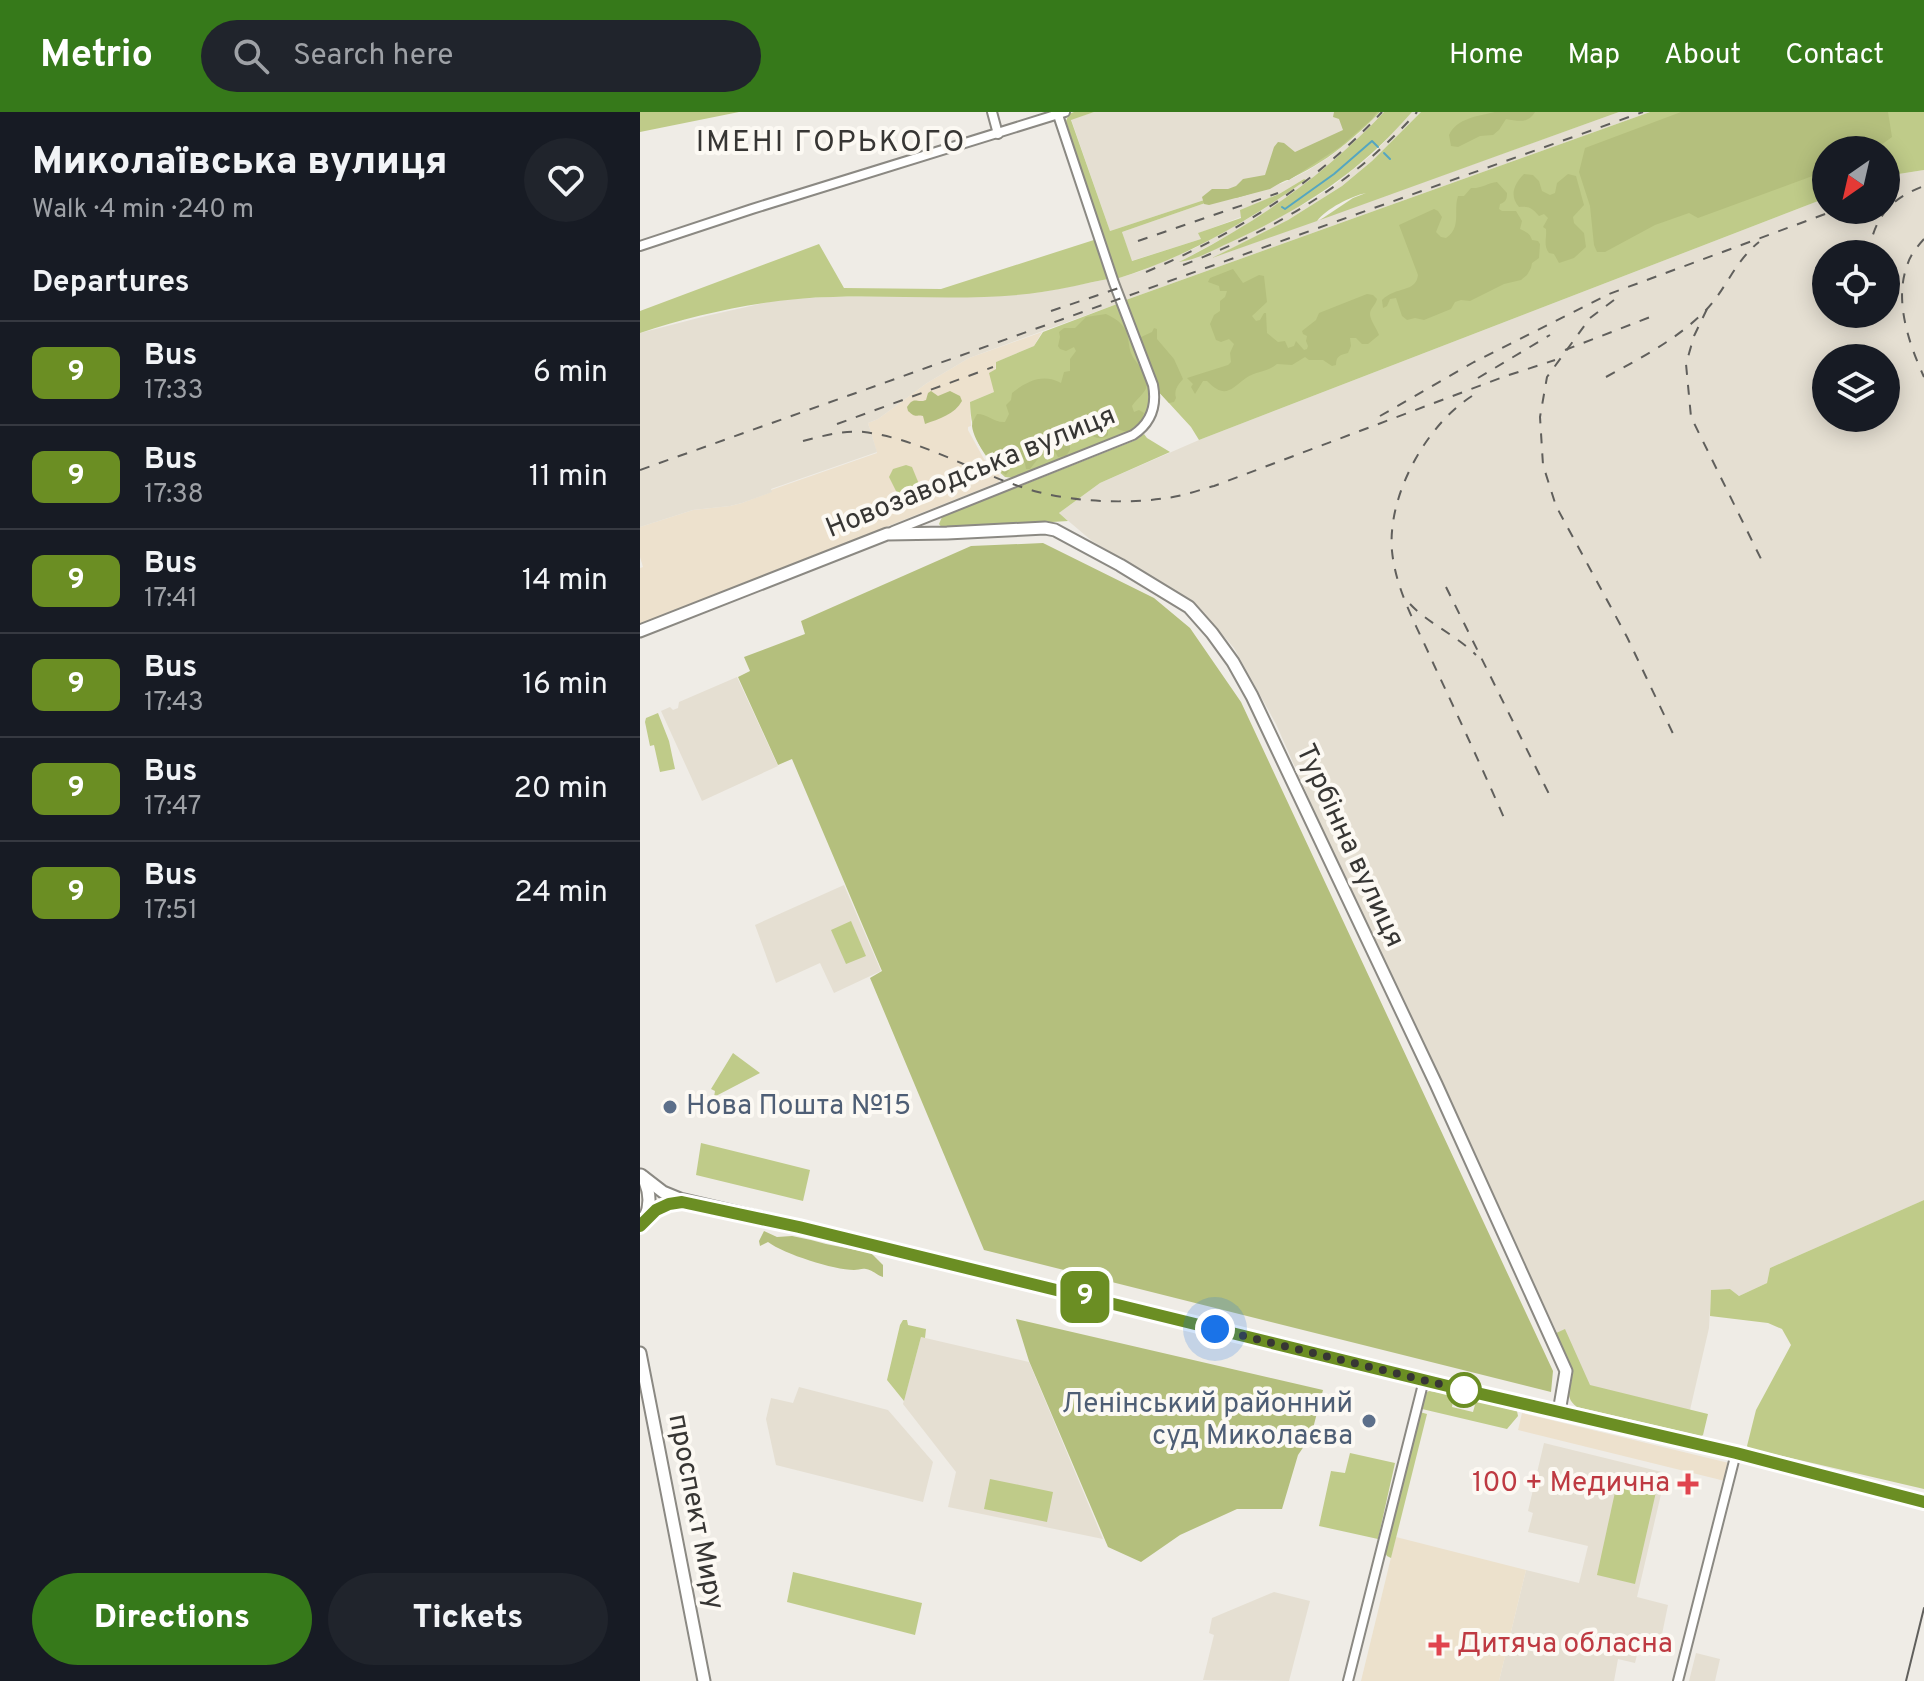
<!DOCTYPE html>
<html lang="en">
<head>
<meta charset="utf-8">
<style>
  body { margin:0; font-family:Overpass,sans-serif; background:#20242c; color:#f1f3f6; height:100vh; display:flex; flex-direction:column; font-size:30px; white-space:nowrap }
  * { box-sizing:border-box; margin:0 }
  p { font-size:26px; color:#9ea1a6 }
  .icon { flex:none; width:44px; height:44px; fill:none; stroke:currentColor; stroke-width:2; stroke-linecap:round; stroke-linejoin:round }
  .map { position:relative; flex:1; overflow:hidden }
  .panel { display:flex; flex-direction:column; background:#171b24; width:640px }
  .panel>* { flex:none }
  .badge { padding:0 16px; border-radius:12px; font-size:28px; line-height:52px }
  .needle { width:52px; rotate:214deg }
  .controls { position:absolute; left:1172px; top:24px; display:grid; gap:16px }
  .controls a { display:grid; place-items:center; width:88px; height:88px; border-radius:50%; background:#171b24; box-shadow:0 4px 20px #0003; font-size:40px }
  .you { position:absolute; width:40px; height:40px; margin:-20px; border:6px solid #fff; border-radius:50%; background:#1a73e8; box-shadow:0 0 0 12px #1a73e833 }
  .map>.badge { position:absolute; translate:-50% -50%; box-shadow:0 0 0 4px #fff }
  h2 { padding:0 32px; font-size:30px; line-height:72px }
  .round { display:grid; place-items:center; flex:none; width:84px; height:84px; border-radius:42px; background:#20242c }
  .head { display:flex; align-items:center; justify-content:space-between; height:136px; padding:0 32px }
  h1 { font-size:38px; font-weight:800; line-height:60px }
  .cta { display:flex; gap:16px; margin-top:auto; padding:16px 32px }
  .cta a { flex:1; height:92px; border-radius:48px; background:#36791a; color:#fff; font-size:32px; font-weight:800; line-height:92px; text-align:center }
  .cta a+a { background:#20242c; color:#f1f3f6 }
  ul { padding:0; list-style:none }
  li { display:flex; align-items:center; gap:24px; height:104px; padding:0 32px; border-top:2px solid #363941 }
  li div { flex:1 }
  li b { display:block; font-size:30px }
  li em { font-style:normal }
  li .badge { min-width:88px; font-weight:700; text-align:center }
  header { display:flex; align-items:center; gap:48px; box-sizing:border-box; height:112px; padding:0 40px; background:#36791a; color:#fff }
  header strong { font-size:38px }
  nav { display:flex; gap:44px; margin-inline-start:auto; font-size:28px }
  .search { width:560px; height:72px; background:#20242c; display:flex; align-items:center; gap:20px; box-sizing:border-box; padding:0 28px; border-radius:44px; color:#9ea1a6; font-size:30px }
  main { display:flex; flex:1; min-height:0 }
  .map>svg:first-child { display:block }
</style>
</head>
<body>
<header>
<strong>Metrio</strong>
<div class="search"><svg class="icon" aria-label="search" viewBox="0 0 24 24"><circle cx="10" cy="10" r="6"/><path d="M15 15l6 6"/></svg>Search here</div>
<nav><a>Home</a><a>Map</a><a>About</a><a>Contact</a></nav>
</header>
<main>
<section class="panel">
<div class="head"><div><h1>Миколаївська вулиця</h1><p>Walk · 4 min · 240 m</p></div><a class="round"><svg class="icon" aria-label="heart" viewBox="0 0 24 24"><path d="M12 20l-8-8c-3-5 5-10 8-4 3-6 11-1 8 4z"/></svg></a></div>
<h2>Departures</h2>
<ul>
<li><span class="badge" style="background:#6b8e23;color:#fff">9</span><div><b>Bus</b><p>17:33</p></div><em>6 min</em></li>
<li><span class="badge" style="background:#6b8e23;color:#fff">9</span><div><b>Bus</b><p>17:38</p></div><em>11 min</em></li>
<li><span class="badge" style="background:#6b8e23;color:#fff">9</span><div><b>Bus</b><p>17:41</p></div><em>14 min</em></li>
<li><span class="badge" style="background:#6b8e23;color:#fff">9</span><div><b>Bus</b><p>17:43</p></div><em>16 min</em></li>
<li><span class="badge" style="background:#6b8e23;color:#fff">9</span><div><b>Bus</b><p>17:47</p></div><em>20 min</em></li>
<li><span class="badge" style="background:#6b8e23;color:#fff">9</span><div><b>Bus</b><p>17:51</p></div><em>24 min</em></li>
</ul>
<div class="cta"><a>Directions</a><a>Tickets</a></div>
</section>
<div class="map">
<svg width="1284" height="1569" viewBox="0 0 1284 1569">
  <rect width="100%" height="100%" fill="#efece6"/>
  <g fill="#ede1cd">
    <path d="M 402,220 L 394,234 L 356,250 L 354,280 L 330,290 L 331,314 L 328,315 L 328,318 L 344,347 L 360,364 L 359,370 L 0,513 L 0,456 L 3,455 L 0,445 L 0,415 L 53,398 L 90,394 L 102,391 L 131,380 L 131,378 L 237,341 L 228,311 L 238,307 L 287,271 L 329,246 Z"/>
    <path d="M 882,1301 L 1089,1351 L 1085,1369 L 878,1318 Z"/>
  </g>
  <g fill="#e5dfd2" fill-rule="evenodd">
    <path d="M 454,0 L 727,0 L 686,38 L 628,67 L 470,119 L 431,7 Z"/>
    <path d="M 740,0 L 744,0 L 714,31 L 676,65 L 653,82 L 598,118 L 541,149 L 573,138 L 611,120 L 668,90 L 694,73 L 735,40 L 772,0 L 781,0 L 732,49 L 702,74 L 648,108 L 577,144 L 979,0 L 1010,0 L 483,189 L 476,167 L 498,160 L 555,136 L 616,102 L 665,68 L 664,67 L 639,82 L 601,98 L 601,105 L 559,121 L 561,127 L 491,149 L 482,120 L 594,81 L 643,71 L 667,59 L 692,43 L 717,23 Z"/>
    <path d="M 1284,58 L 1284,1088 L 1130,1156 L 1127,1171 L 1099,1184 L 1090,1177 L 1071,1178 L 1069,1216 L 1050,1298 L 942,1274 L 715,791 L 636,612 L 594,536 L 553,489 L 452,429 L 419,401 L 460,371 L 559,328 L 1186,86 L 1186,98 L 1246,98 L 1246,64 ZM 1186,142 L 1246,142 L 1246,202 L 1186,202 ZM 1186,246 L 1246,246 L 1246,306 L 1186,306 Z"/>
    <path d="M 468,167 L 477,192 L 329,246 L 287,271 L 238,307 L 228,311 L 237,340 L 131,377 L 132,380 L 102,391 L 90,394 L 53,398 L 0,415 L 0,221 L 66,204 L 138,188 L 190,185 L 347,184 L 402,180 Z"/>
    <path d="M 97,565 L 138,654 L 62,689 L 21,599 L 30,595 L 33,598 L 38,596 L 39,590 Z"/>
    <path d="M 204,773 L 241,859 L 194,881 L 180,851 L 136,871 L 115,813 Z"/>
    <path d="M 281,1225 L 389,1250 L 463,1427 L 308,1395 L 316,1360 L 263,1292 Z"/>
    <path d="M 159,1275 L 248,1298 L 293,1350 L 283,1390 L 136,1353 L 126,1307 L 131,1286 L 153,1291 Z"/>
    <path d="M 904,1331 L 1026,1361 L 997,1485 L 1028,1493 L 1019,1537 L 1000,1531 L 995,1551 L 978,1547 L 974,1569 L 859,1569 L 886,1458 L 939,1471 L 948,1434 L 888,1420 L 893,1401 L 888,1399 Z"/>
    <path d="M 634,1480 L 670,1489 L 649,1569 L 563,1568 L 574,1523 L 569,1521 L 572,1506 Z"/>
    <path d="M 1056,1541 L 1080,1547 L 1075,1569 L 1049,1569 Z"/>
  </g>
  <path fill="#ece1cc" d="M 756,1425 L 886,1458 L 859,1569 L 721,1569 Z"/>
  <g fill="#bfcb89">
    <path d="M 0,0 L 99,0 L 0,20 Z"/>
    <path d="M 434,0 L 454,0 L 431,8 L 470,119 L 628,67 L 686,38 L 727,0 L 740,0 C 695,46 658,69 596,86 L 594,81 L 482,120 L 492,149 L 561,127 L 558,121 L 601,106 L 600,98 L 639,82 L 664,67 L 666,68 C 607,110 545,146 476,167 L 426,9 L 429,2 Z"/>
    <path d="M 744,0 L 772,0 C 719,61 664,96 591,130 C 575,137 557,148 539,150 C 616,111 685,63 744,0 Z"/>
    <path d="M 781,0 L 979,0 L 680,108 L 713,86 L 726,81 C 711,84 686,97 677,109 L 572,146 L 648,108 L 702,74 L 732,49 Z"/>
    <path d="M 1010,0 L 1284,0 L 1284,58 L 1246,64 L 1246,38 L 1186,38 L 1186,86 L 559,328 L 551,315 L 517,278 L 483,189 Z"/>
    <path d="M 457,127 L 468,167 C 446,171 424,177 402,180 C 336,190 260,183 193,185 C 130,186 59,201 0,221 L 0,199 L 179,132 L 204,176 L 301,177 Z"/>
    <path d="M 477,192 C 483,208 490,223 496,239 C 508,269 521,296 491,319 L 374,366 L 365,365 C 341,343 331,323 330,290 L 354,280 L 349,261 L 356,257 L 356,250 L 394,234 L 403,220 Z"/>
    <path d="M 504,322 L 507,326 L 530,340 L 460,371 L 419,401 L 428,409 L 303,417 L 299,412 L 302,405 L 496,328 Z"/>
    <path d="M 266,353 L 272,355 L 279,372 L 274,382 L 264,385 L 258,383 L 249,365 L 253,357 Z"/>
    <path d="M 18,601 L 29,629 L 35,657 L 20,660 L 14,633 L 10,634 L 5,610 L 6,606 Z"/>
    <path d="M 211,809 L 226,844 L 206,852 L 191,818 Z"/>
    <path d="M 93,941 L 120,961 L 74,985 L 75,979 L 71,977 Z"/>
    <path d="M 61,1031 L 170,1058 L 163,1089 L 56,1063 Z"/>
    <path d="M 1284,1088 L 1284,1377 L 1108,1336 L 1107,1334 L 1116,1298 L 1151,1233 L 1142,1217 L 1128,1211 L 1070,1204 L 1071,1178 L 1090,1177 L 1099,1184 L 1127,1171 L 1130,1156 Z"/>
    <path d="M 263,1208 L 267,1208 L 268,1213 L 286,1217 L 285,1226 L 281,1225 L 264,1289 L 247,1268 L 260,1213 Z"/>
    <path d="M 925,1217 L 950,1273 L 1068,1302 L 1063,1323 L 1061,1324 L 937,1295 C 921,1283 935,1273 931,1259 C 928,1246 920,1234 914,1222 Z"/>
    <path d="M 789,1279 L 814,1283 L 812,1295 L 833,1300 L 836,1289 L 877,1299 L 878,1304 L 867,1317 L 782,1297 L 786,1281 Z"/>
    <path d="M 780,1300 L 787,1302 L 751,1446 L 747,1444 L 744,1439 L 778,1302 Z"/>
    <path d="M 710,1341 L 755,1351 L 738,1427 L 679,1414 L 691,1359 L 705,1361 Z"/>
    <path d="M 350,1367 L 413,1380 L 407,1410 L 344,1397 Z"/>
    <path d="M 977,1371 L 1016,1380 L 995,1472 L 957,1463 Z"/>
    <path d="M 153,1460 L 282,1491 L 275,1523 L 147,1490 Z"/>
  </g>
  <g fill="#b4bf7d">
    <path d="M 694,0 L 737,0 L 732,7 L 700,35 L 649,68 L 645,68 L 630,77 L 569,93 L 564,92 L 562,85 L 572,77 L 588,77 L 596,74 L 603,67 L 625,63 L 634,35 L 638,30 L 644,31 L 655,40 L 703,18 L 699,7 L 693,5 Z"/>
    <path d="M 855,0 L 895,0 C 888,12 878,9 866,7 L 859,18 L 853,23 L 840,24 L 818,35 L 811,34 L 809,23 C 817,6 838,4 855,0 Z"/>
    <path d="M 1041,0 L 1248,0 L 1252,25 L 1234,38 L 1186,38 L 1186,59 L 1058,106 L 1049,101 L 1015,113 L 965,140 L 957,140 L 954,133 L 950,94 L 939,60 L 945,36 Z"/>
    <path d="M 884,62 L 893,63 L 899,69 L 902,79 L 910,83 L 915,81 L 917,71 L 928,62 L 936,64 L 944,93 L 933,105 L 934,111 L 944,121 L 946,135 L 934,146 L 919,151 L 914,142 L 909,141 C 903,133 907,126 906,117 L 903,115 L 908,106 L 904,102 L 899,104 C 892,96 889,94 879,95 C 869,84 874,72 884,62 Z"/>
    <path d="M 857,70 L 867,81 C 867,87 866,90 860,92 L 859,97 L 862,99 L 876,99 L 882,109 L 880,117 C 886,120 890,121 892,128 L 898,129 L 900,132 L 899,146 L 892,151 L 891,156 L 887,163 L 881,168 L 864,172 L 830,189 L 821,188 L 815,190 L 811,197 L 784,208 L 775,206 L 767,208 L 762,204 L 756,186 L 750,187 L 747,194 L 743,196 L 742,188 C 756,174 776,181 778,163 L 759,113 L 794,97 L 798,99 L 802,105 L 796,120 L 801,125 L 806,126 C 822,115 813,99 818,84 L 824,84 L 831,76 C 840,77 848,71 857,70 Z"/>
    <path d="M 593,157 L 603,171 L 619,163 L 624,164 L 627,190 L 612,204 L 616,209 L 620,208 L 624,201 L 626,201 L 627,221 L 638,230 L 645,229 L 648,236 L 654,234 L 656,229 L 664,238 L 667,237 L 668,234 L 666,229 L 667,224 L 663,222 L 662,219 L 676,208 L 679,201 L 727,182 L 733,183 L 737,187 C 736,193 730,196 730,202 C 730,208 737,217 739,223 L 728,232 L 722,232 L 716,226 L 710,226 L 711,234 L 708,241 C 700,243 696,244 696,253 L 692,254 L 683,248 L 669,248 L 665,245 L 652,253 L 637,252 C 628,260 616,259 606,266 C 590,278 585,287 567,269 L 563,269 L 555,282 L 551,275 L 553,272 L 547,266 L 588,253 L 591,250 L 590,241 L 594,232 L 589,227 L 581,230 L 576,228 L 570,212 L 574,203 L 580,199 L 580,189 L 585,185 L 587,179 L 580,179 L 579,174 L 568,170 L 570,166 Z"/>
    <path d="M 466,202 C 472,205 478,208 482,213 C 489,221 488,229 490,238 C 493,250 507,258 507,273 C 506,281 496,287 492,294 L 494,300 L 499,298 L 504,301 C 500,316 489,325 475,315 L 474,312 L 471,312 L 468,315 L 468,323 C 456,333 450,316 438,323 C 435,325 433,329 430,332 L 430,338 L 426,344 L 418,345 L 414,338 L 407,335 L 404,343 L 400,344 L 390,357 L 386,357 L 385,351 L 382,349 L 372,354 L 366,363 C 353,354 334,331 332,314 C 332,310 335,306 337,302 C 348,302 354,311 365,310 L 369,302 L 366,293 L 371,288 L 372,281 C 387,269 403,261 421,271 L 424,260 L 430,259 L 430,247 L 436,239 L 434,235 L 426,239 L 420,237 L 418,234 L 420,225 L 419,220 L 424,216 L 435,216 L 446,205 Z"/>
    <path d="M 514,216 L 517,217 L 517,227 L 534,247 L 543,267 C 537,274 534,278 536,286 L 534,290 L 529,291 L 517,278 L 499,226 L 512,220 Z"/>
    <path d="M 291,279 L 298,284 L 310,279 L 320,284 L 322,289 C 315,302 299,307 285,312 L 283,304 C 275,302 277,307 268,299 L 267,295 C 275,283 276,292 286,288 L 288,281 Z"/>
    <path d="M 403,431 L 514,486 L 550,516 L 601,590 L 913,1259 L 911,1280 L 344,1138 L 230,866 L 242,859 L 152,647 L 138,653 L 98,565 L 110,559 L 104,545 L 165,522 L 161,509 L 331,434 Z"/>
    <path d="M 124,1119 L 137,1125 L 152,1124 L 171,1128 L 186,1132 L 231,1141 L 243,1153 L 243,1165 C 236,1163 233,1158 226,1157 C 222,1156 218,1158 214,1158 C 194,1158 144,1142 128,1130 L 120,1134 L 119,1129 Z"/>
    <path d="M 376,1207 L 683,1278 L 671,1324 L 658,1343 L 642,1397 L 597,1397 L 540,1423 L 501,1450 L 468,1435 L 389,1249 Z"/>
  </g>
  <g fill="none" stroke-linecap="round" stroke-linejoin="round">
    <g stroke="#54a6c1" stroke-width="2">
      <path d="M 744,41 L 750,47"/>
      <path d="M 642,95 L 645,97 L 694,62 L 732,29 L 738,35"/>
    </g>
    <g stroke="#8b8983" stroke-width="12">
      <g id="street">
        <path d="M 352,0 L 358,22"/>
        <path d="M 0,134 L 112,97 L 425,0"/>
        <path d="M 253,419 L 493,323 C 511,311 517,294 513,273 L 474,171 L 418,3"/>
        <path d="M 708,1569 L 784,1268"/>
        <path d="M 1038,1569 L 1096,1341"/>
      </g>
    </g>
    <g stroke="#8b8983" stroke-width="15">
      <g id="secondary">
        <path d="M 0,519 L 247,422 L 307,421 L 405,416 L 415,418 L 480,453 L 549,495 L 572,521 L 593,550 L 612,584 L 796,972 L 926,1259 L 919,1300"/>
        <path d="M 1,1063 L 23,1080 L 40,1087 L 159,1115 L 824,1278 L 1082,1338 L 1284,1390"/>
        <path d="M 7,1106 L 22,1094 L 45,1090"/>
        <path d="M 0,1114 C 11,1099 12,1083 3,1065"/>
        <path d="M 0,1241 L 64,1569"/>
      </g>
    </g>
    <use href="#street" stroke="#fff" stroke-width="8"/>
    <use href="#secondary" stroke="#fff" stroke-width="11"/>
    <path stroke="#605f5c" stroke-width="2" d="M 1266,1569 L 1284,1496"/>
    <g stroke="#605f5c" stroke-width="2" stroke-dasharray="10 10" stroke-linecap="butt">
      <path d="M 1284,127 C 1277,135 1270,143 1267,154 C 1254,189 1269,232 1284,265"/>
      <path d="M 498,129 L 638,81"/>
      <path d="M 1229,142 C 1233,106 1251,86 1284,74"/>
      <path d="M 543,153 C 634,118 711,74 777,0"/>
      <path d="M 506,160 C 596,122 676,71 742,0"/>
      <path d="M 974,188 L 950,206 L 907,265 L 900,305 L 903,353 L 916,394 L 987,525 L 1037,630"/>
      <path d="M 1067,197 L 1054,224 L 1046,252 L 1051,305 L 1124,453"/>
      <path d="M 411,199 L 479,176"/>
      <path d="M 925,238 L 1018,202"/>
      <path d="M 966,265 C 1001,246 1036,228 1065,199 C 1086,178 1094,150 1119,130"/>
      <path d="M 838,266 L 910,223"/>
      <path d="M 832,284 C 786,313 747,384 752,439 C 756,480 778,516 794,553 C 818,604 842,656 865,708"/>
      <path d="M 740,304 L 834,250 L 969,182 L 1196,98"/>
      <path d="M 197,312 L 353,255"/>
      <path d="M 163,329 C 183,324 203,318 224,320 C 286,328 338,364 398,380 C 438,390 486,392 527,386 C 543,384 559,378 574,374 L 863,265 L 915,248"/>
      <path d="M 0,358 L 1003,0"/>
      <path d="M 806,475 L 910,684"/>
      <path d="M 770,492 C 789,512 816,523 836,543"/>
    </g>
  </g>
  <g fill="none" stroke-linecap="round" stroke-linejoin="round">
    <g stroke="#fff" stroke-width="18">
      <path id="line" d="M 0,1114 L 16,1098 L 29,1092 L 42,1090 L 159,1115 L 824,1278 L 1096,1341 L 1284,1390"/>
    </g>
    <use href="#line" stroke="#6b8e23" stroke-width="12"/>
    <path stroke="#373634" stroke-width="8" stroke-dasharray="0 14.4" d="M 575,1217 L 824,1278"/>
  </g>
  <g fill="#5c6f8a" stroke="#fcf9f3" stroke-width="3">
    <circle cx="30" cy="995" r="8"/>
    <circle cx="729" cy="1309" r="8"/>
  </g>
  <circle fill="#fff" stroke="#6b8e23" stroke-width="4" cx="824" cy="1278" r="16"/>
  <g fill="#e0444e" stroke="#fcf9f3" stroke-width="3">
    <path d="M1044 1360h8v8h8v8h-8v8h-8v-8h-8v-8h8z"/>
    <path d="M795 1521h8v8h8v8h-8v8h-8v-8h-8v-8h8z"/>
  </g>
  <g text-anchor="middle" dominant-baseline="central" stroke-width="8" stroke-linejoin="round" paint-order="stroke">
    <g font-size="28" fill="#373634" stroke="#fcf9f3">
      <text transform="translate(331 361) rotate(-22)">Новозаводська вулиця</text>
      <text transform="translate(709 734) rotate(65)">Турбінна вулиця</text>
      <text transform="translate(55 1400) rotate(79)">проспект Миру</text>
    </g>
    <g font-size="28" fill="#4e5e75" stroke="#fcf9f3" text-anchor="start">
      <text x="46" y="995">Нова Пошта №15</text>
      <text x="713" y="1293" text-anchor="end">Ленінський районний<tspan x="713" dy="32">суд Миколаєва</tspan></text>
    </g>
    <g font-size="28" fill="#be3a42" stroke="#fcf9f3" text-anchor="end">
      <text x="1030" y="1372">100 + Медична</text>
      <text x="817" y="1533" text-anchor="start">Дитяча обласна</text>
    </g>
    <g font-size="30" letter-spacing="2" fill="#373634" stroke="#fcf9f3">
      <text x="191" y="31">ІМЕНІ ГОРЬКОГО</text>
    </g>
  </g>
</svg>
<div class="controls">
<a><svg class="needle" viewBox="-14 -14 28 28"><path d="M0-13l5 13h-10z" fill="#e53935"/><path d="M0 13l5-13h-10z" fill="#9ea1a6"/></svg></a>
<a><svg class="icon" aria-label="locate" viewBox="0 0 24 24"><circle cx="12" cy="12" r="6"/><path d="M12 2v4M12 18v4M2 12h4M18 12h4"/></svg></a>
<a><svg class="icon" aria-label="layers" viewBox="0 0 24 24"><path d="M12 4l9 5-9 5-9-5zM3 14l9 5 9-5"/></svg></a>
</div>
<div class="you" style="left:575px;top:1217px"></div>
<b class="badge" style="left:445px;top:1185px;background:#6b8e23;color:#fff">9</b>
</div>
</main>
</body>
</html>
